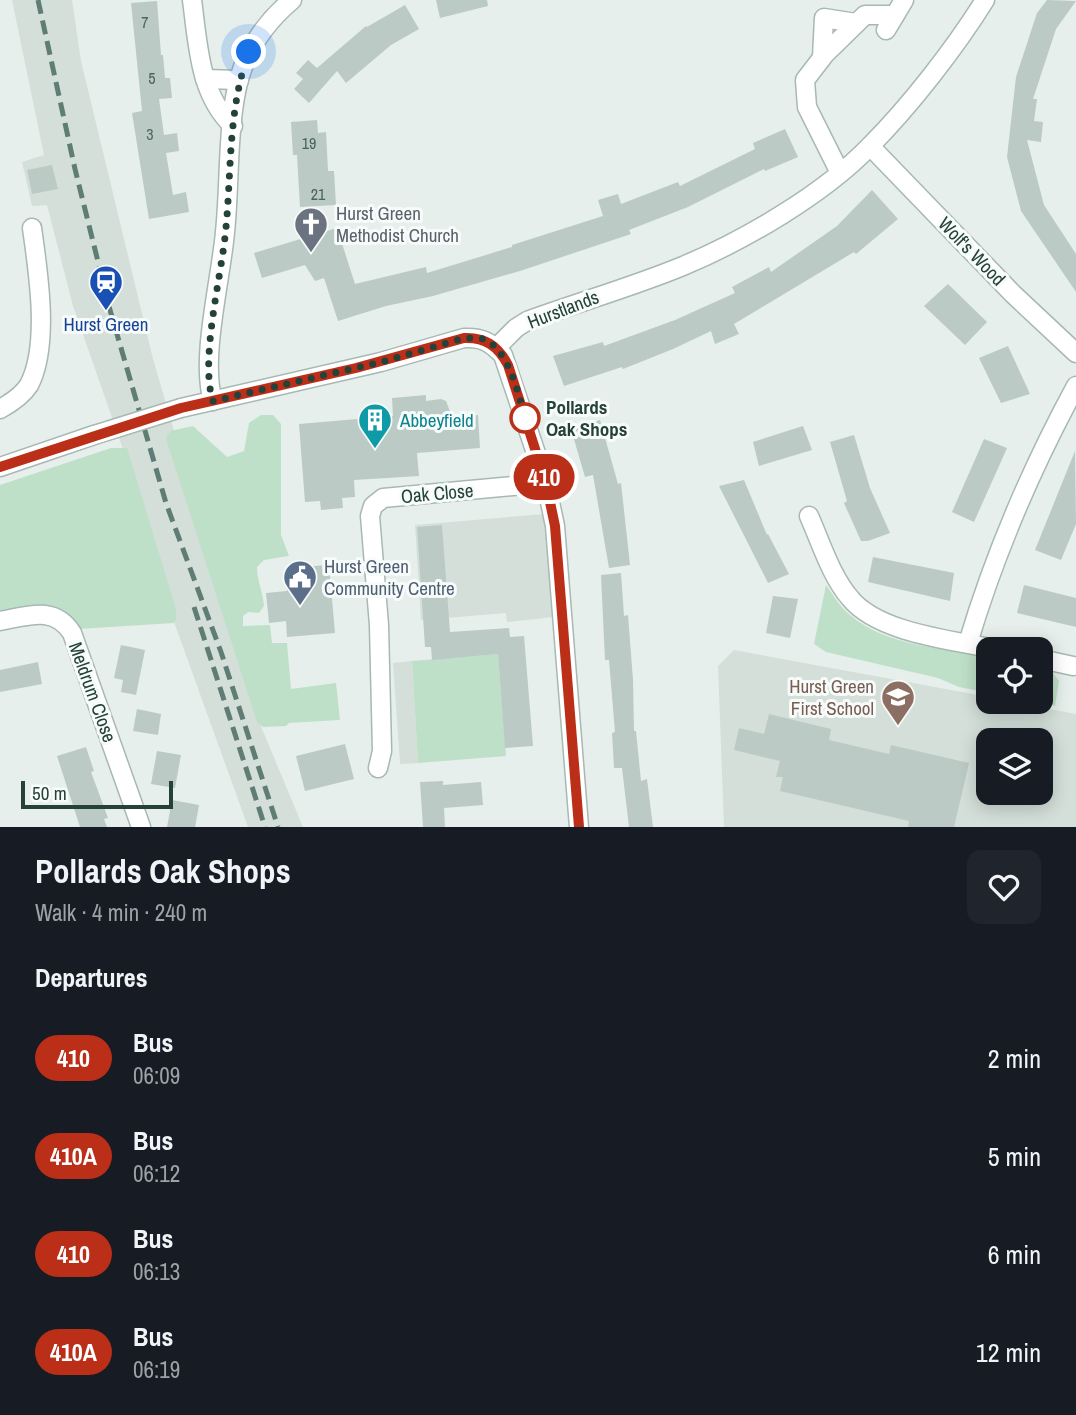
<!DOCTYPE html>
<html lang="en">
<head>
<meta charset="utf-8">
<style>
  body { margin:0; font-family:"Archivo Narrow",sans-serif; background:#20242c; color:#f1f3f6; height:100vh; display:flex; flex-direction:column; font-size:26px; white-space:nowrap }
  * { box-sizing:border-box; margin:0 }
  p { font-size:23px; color:#9ea1a6 }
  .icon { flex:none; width:38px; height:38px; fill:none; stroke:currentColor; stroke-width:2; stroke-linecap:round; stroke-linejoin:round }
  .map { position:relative; height:827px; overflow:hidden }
  .sheet { display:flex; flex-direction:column; background:#171b24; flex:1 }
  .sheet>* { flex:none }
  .badge { padding:0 14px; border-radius:23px; font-size:24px; line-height:46px }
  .buttons { position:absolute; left:976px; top:637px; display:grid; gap:14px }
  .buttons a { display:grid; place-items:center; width:77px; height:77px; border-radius:14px; background:#171b24; box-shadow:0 4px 18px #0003; font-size:35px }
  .scale { position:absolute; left:21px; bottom:18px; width:152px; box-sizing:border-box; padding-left:7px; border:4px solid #24423a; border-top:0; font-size:19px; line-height:24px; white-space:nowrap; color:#24423a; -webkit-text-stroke:5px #f7fbf9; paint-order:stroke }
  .you { position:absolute; width:35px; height:35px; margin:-18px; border:5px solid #fff; border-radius:50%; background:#1a73e8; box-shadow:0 0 0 10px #1a73e833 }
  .map>.badge { position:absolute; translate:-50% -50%; box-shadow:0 0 0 4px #fff }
  h2 { padding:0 35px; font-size:26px; line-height:63px }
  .round { display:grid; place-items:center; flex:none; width:74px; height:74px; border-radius:14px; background:#20242c }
  .head { display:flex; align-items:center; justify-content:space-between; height:119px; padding:0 35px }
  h1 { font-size:33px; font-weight:700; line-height:52px }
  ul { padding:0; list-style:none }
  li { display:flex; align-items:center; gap:21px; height:98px; padding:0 35px }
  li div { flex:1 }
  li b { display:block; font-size:26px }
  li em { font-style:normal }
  li .badge { min-width:77px; font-weight:700; text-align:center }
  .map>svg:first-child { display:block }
</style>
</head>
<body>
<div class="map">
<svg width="1076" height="827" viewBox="0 0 1076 827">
  <rect width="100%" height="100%" fill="#e6efeb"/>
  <g fill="#d4dfda" fill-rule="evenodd">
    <path d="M 12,0 L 72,0 L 81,61 L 153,359 L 260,724 L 303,827 L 248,827 L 174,622 L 123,449 L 73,306 L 47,205 L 32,206 L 22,162 L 44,155 Z"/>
    <path d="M 544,514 L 554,617 L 507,622 L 506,613 L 421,620 L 415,525 Z"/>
    <path d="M 734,650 L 989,697 L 989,702 L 1012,702 L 1076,714 L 1076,827 L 724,827 L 718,666 ZM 989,740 L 1041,740 L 1041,793 L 989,793 Z"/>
    <path d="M 412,661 L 418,763 L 400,764 L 393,663 Z"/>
  </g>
  <g fill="#bfe0c8">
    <path d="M 261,415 L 273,415 L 281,424 L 281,535 L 289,556 L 264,560 L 257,567 C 257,581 263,592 264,606 L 259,613 L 248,612 L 243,616 L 243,626 L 270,625 L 272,643 L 287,643 L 291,689 L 336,683 L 340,720 L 289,723 L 286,726 L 263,727 L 257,722 L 166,439 L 170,431 L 193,426 L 227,457 L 244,451 L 249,423 Z"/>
    <path d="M 111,448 L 127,448 L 176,609 L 176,620 L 173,623 L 79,629 L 0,613 L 0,485 Z"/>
    <path d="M 826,585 C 833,595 840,607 850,615 C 887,647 943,647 989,658 L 989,693 L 959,687 L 938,678 L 826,652 L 814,644 Z"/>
    <path d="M 498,654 L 506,756 L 418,763 L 412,661 Z"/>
    <path d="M 1041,669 L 1051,671 L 1059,681 L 1055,706 L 1032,702 L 1041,702 Z"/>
  </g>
  <g fill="#bbcac4">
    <path d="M 436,0 L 487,0 L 488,6 L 440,18 Z"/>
    <path d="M 1047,0 L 1076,1 L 1056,29 L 1033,99 L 1037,99 L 1034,121 L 1043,122 L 1041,142 L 1027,140 L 1044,205 L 1076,254 L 1076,292 L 1021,211 L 1007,157 L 1016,77 L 1037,13 Z"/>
    <path d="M 157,1 L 161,55 L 163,55 L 165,78 L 170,78 L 172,98 L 159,99 L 164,135 L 177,133 L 179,151 L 166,153 L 173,195 L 186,192 L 189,212 L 149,219 L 132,113 L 142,111 L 131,3 Z"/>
    <path d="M 405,5 L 419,29 L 391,45 L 346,83 L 337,71 L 309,103 L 294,89 L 303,79 L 296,73 L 308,60 L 317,68 L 366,26 L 367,27 Z"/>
    <path d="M 317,120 L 318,133 L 326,132 L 328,171 L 334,171 L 336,205 L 300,207 L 297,155 L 293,155 L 291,122 Z"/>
    <path d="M 785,129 L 798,157 L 765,171 L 764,169 L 688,207 L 629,230 L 631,234 L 520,271 L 433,296 L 386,306 L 338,321 L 324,278 L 315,281 L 305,265 L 262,278 L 254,253 L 337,228 L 355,284 L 426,267 L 427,273 L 512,247 L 512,245 L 603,216 L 598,200 L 618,194 L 621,204 L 678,182 L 680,186 L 755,149 L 753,143 Z"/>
    <path d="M 52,165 L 58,189 L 32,194 L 27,170 Z"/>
    <path d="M 872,190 L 898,219 L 856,254 L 854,252 L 734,324 L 739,334 L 715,344 L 711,331 L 673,349 L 623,369 L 622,367 L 564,386 L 553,356 L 603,342 L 604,346 L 675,320 L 735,293 L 732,287 L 769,267 L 771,272 L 837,226 Z"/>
    <path d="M 948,284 L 987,322 L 965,345 L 924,306 Z"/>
    <path d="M 1008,346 L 1030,394 L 1001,403 L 979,358 Z"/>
    <path d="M 426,395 L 426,401 L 441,399 L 446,401 L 452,417 L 478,415 L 480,448 L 417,453 L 419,476 L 354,480 L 355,497 L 342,498 L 343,508 L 321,510 L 320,501 L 305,502 L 299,424 L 393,416 L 392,398 Z"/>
    <path d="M 600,420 L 618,484 L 621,483 L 630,565 L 609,568 L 593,475 L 585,477 L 571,429 Z"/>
    <path d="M 803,426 L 812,450 L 759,466 L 753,442 Z"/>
    <path d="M 854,435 L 870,488 L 890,533 L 868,541 L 861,541 L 844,503 L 847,501 L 830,442 Z"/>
    <path d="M 984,439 L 1007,448 L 974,522 L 952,512 Z"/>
    <path d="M 1075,451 L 1076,524 L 1061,560 L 1035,550 Z"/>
    <path d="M 744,480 L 767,535 L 768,534 L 789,574 L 768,583 L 719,486 Z"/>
    <path d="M 442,525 L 450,632 L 509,628 L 510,637 L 524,636 L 533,746 L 505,748 L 498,654 L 432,660 L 431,647 L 425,647 L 417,527 Z"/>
    <path d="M 873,557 L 954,573 L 950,601 L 868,582 Z"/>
    <path d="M 329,565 L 335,633 L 287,637 L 286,621 L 269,623 L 266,593 L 287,591 L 285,568 Z"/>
    <path d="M 621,573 L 624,616 L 628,615 L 633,680 L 634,731 L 636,731 L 641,781 L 647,779 L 653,827 L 629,827 L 622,768 L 614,768 L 612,733 L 615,732 L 609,660 L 605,660 L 601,575 Z"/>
    <path d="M 1024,585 L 1076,598 L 1076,627 L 1017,613 Z"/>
    <path d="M 773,596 L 798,599 L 790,638 L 766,633 Z"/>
    <path d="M 121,645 L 145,650 L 136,695 L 121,692 L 123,680 L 114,678 Z"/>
    <path d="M 38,662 L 42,684 L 0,692 L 0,670 Z"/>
    <path d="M 137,709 L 161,714 L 158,735 L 133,731 Z"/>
    <path d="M 769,714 L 831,729 L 829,740 L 889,754 L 891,745 L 969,763 L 954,827 L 908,827 L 909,821 L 780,791 L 783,777 L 776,777 L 780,761 L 734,750 L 739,728 L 764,734 Z"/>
    <path d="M 345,744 L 354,779 L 305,791 L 296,756 Z"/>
    <path d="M 86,747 L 94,771 L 91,772 L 108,818 L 104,819 L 107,827 L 80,827 L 57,756 Z"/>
    <path d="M 157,751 L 181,755 L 175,788 L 151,784 Z"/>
    <path d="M 443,781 L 443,785 L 481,782 L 483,805 L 444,808 L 445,827 L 423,827 L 420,782 Z"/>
    <path d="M 172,800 L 199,805 L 195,827 L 167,827 Z"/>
  </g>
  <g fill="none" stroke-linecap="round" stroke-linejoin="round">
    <g stroke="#a8b8b2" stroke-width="21">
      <g id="minor">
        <path d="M 192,0 C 198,44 199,94 233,126"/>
        <path d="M 886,30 L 904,0"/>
        <path d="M 822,57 L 824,18 L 856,23"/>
        <path d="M 205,79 L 239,80"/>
        <path d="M 870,146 L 1013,294 L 1076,353"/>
        <path d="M 840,173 L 807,107 L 805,80 L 825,54 L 865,15 L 895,15"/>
        <path d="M 496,348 L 516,328 L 527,321 C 579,302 632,287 683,266 C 745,240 824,194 870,146 C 910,106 955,48 985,0"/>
        <path d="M 213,401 C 200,359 221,279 225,232 C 230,186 227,123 239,79 C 248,47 267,21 292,0"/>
        <path d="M 181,408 L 381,362 L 464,338 C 482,337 490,342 503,355 L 546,483 L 555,526 L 579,827"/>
        <path d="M 0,409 C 11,403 22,396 29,385 C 50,345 38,271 32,228"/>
        <path d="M 0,467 L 94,435"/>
        <path d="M 809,516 C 821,543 831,576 850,598 C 878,633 952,640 995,649"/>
        <path d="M 0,621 C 28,616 54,605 72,633 L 141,827"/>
        <path d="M 968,643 C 995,553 1031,469 1076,386"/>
        <path d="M 1041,659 L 1073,666"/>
        <path d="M 378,768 L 382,751 L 379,625 L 370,516 L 373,506 L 383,498 L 546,483"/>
      </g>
    </g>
    <use href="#minor" stroke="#fff" stroke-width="18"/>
    <g stroke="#5f7d75" stroke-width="5" stroke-dasharray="14 7" stroke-linecap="butt">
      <path d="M 38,0 L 75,169 L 110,310 L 166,503 L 221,652 L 278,827"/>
      <path d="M 194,607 L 265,827"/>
    </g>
    <g stroke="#a8b8b2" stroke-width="21" stroke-linecap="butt">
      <path id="minor-bridge" d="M 94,435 L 181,408"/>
    </g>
    <use href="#minor-bridge" stroke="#fff" stroke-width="18"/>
  </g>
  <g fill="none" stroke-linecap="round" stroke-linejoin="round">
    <g stroke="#fff" stroke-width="16">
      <path id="line" d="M 0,467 L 181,408 L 356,368 L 464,338 C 485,337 498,346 508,365 L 546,483 L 555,526 L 579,827"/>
    </g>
    <use href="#line" stroke="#bb2e18" stroke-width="10"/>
    <path stroke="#24423a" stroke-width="7" stroke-dasharray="0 12.6" d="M 249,52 C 227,111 232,175 225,237 C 220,281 200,362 213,401 L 381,362 L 464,338 C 471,338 479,337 486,340 C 511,353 520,401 527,425 L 525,418"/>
  </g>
  <defs>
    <g id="church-pin" transform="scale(1.75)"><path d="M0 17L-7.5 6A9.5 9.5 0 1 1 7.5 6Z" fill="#6b7280" stroke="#f7fbf9"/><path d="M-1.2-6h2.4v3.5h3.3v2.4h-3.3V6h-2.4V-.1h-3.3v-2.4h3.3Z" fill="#fff"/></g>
    <g id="station-pin" transform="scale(1.75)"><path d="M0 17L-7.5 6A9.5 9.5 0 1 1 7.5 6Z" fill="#1a4fb4" stroke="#f7fbf9"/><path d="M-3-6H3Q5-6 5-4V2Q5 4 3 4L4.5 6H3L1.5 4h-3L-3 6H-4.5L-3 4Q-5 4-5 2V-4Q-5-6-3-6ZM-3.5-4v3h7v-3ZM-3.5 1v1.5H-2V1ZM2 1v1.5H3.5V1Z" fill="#fff"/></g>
    <g id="building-pin" transform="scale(1.75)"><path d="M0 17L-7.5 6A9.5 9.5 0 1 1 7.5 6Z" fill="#0f9aa8" stroke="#f7fbf9"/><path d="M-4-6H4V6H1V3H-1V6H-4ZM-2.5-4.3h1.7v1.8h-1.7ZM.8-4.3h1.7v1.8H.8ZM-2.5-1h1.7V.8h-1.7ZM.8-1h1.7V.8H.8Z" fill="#fff"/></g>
    <g id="civic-pin" transform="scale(1.75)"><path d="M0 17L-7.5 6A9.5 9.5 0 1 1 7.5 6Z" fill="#5c6f8a" stroke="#f7fbf9"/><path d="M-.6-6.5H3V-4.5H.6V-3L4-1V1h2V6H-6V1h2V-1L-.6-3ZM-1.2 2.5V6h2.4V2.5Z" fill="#fff"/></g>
    <g id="school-pin" transform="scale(1.75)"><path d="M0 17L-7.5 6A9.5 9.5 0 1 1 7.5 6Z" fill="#8d6e63" stroke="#f7fbf9"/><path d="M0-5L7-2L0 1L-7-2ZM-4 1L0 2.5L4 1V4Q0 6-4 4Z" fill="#fff"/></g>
  </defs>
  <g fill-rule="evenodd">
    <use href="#church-pin" x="311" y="224"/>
    <use href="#station-pin" x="106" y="282"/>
    <use href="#building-pin" x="375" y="420"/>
    <use href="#civic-pin" x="300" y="577"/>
    <use href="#school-pin" x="898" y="697"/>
  </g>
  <circle fill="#fff" stroke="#bb2e18" stroke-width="3.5" cx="525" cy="418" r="14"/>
  <g text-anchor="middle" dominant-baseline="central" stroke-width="6" stroke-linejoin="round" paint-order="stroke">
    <g font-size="16" fill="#4a645c">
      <text x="145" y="22">7</text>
      <text x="152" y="78">5</text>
      <text x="150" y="134">3</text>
      <text x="309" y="143">19</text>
      <text x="318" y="194">21</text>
    </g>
    <g font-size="19" fill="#5b616d" stroke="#f7fbf9" text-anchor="start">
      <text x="336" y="213">Hurst Green<tspan x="336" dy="22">Methodist Church</tspan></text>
    </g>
    <g font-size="19" fill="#24423a" stroke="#f7fbf9">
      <text transform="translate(972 251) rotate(46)">Wolf's Wood</text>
      <text transform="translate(563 309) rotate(-21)">Hurstlands</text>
      <text transform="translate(437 493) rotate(-5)">Oak Close</text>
      <text transform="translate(93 692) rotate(70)">Meldrum Close</text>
    </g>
    <g font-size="19" fill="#164399" stroke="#f7fbf9">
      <text x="106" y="324">Hurst Green</text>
    </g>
    <g font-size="19" font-weight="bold" fill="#24423a" stroke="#f7fbf9" text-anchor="start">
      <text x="546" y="407">Pollards<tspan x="546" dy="22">Oak Shops</tspan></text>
    </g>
    <g font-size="19" fill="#0d838f" stroke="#f7fbf9" text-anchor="start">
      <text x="400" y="420">Abbeyfield</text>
    </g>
    <g font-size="19" fill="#4e5e75" stroke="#f7fbf9" text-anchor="start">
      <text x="324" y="566">Hurst Green<tspan x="324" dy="22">Community Centre</tspan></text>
    </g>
    <g font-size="19" fill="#785e54" stroke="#f7fbf9" text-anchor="end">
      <text x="874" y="686">Hurst Green<tspan x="874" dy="22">First School</tspan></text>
    </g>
  </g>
</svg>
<div class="buttons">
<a><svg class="icon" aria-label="locate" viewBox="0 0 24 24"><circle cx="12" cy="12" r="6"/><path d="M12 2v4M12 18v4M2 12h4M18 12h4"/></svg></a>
<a><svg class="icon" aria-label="layers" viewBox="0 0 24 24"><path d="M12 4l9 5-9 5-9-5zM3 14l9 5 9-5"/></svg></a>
</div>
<div class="scale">50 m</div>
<div class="you" style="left:249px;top:52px"></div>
<b class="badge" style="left:544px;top:477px;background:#bb2e18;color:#fff">410</b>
</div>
<section class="sheet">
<div class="head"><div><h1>Pollards Oak Shops</h1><p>Walk · 4 min · 240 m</p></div><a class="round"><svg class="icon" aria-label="heart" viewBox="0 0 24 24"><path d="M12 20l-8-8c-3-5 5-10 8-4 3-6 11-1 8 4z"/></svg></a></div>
<h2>Departures</h2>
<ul>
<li><span class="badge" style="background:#bb2e18;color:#fff">410</span><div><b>Bus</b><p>06:09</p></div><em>2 min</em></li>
<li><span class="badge" style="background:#bb2e18;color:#fff">410A</span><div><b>Bus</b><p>06:12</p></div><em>5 min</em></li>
<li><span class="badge" style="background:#bb2e18;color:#fff">410</span><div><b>Bus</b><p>06:13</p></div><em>6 min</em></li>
<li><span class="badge" style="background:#bb2e18;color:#fff">410A</span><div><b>Bus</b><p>06:19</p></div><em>12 min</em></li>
</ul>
</section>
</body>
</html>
